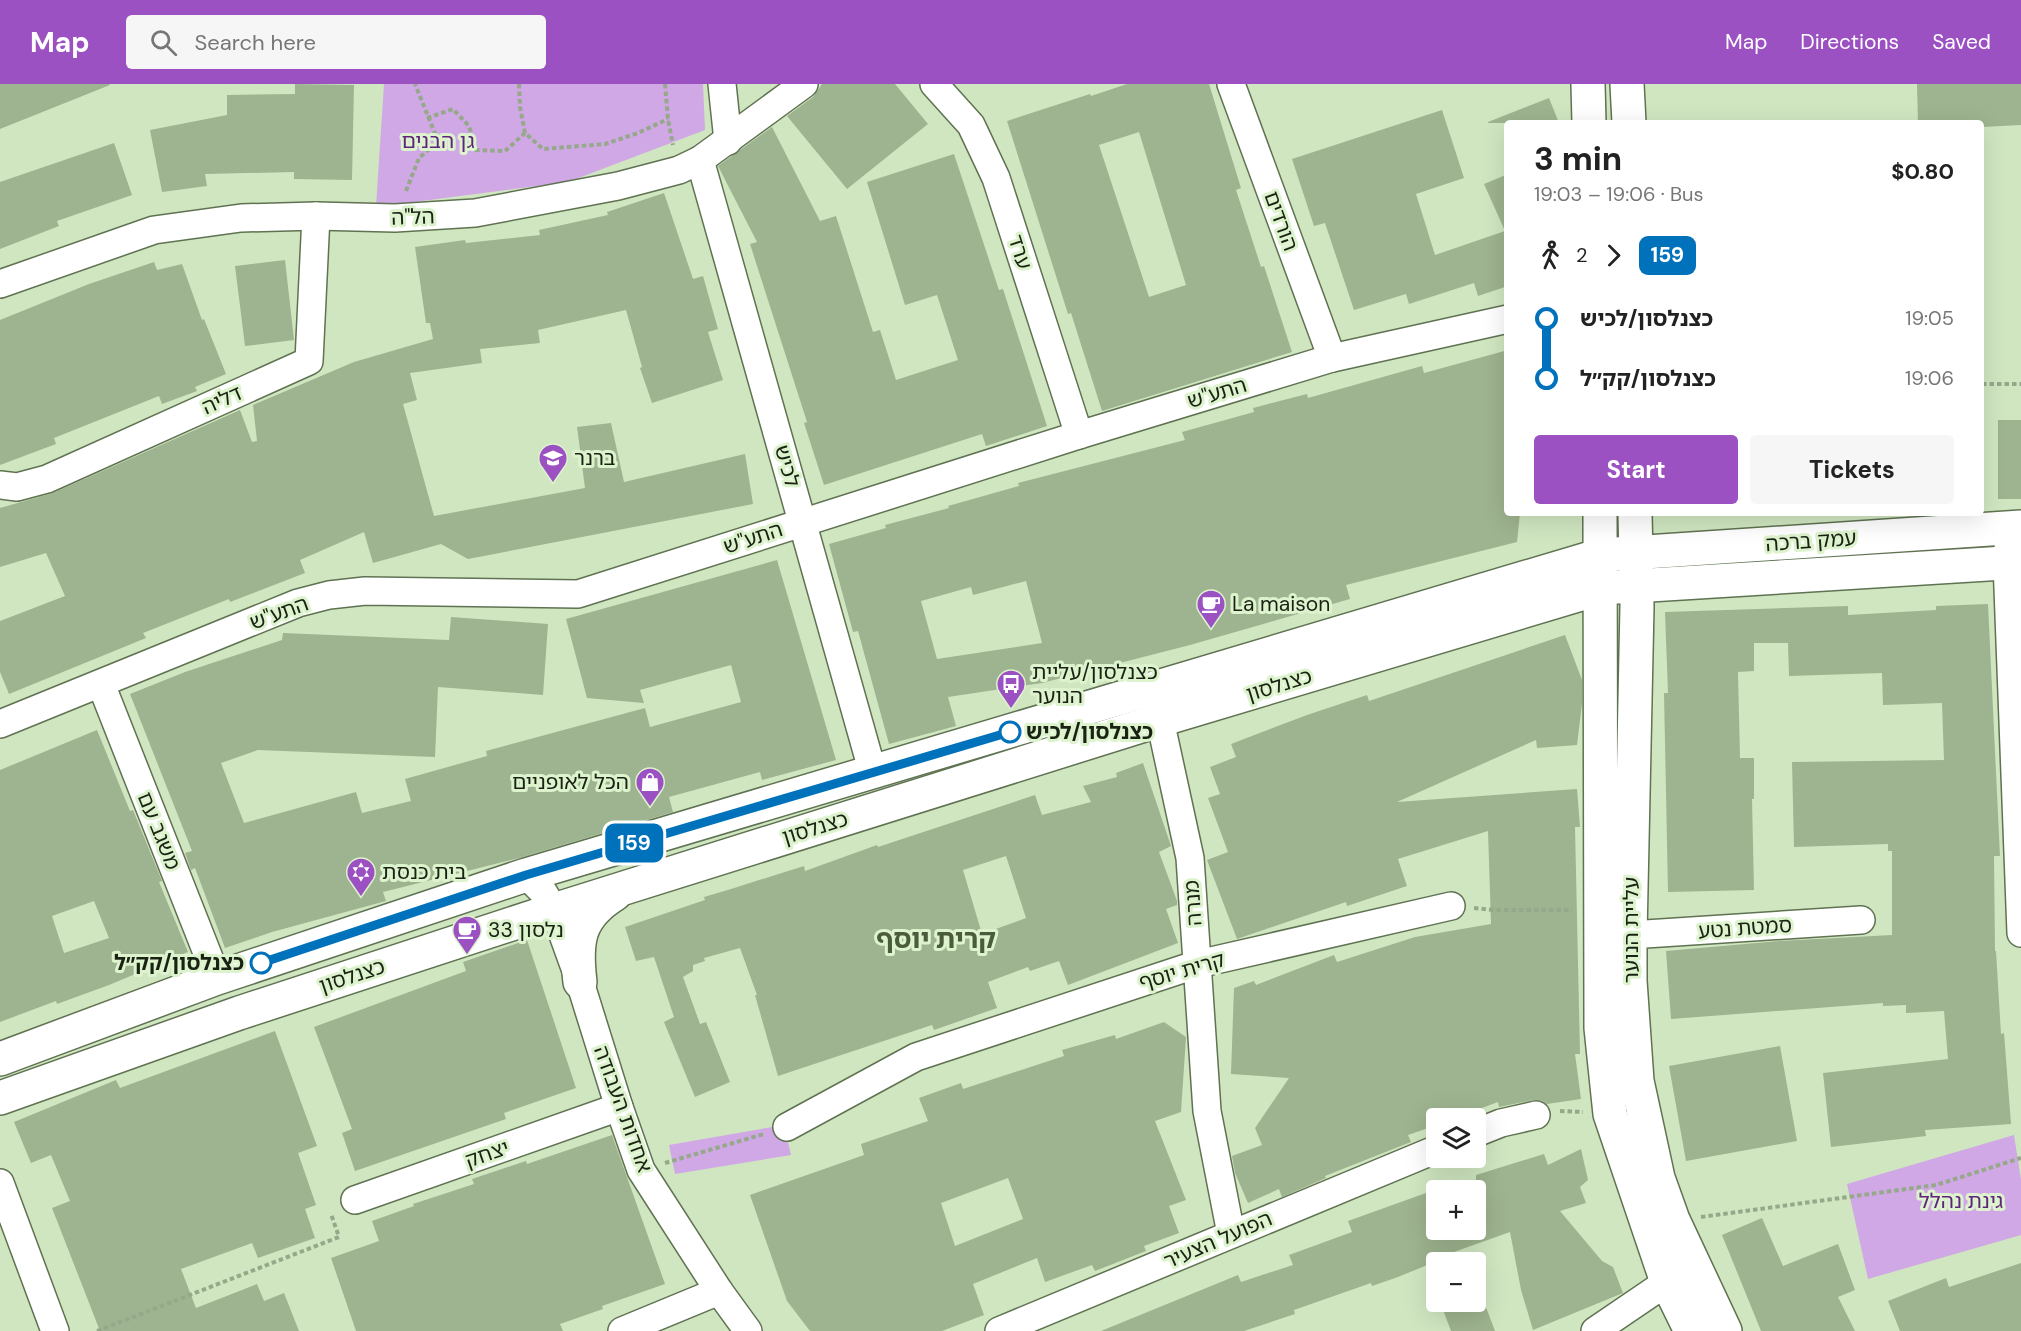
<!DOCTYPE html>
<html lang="en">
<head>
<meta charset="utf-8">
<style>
  body { margin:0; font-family:"DM Sans","Noto Sans Hebrew",sans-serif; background:#f6f6f6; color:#222; height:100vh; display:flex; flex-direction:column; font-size:22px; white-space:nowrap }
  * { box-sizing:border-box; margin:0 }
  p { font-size:20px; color:#767676 }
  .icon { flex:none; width:33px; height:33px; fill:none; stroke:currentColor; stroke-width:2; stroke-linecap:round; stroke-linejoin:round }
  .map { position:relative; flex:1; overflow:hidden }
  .drawer { position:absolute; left:1504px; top:36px; width:480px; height:396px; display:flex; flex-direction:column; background:#fff; border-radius:6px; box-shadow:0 6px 24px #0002 }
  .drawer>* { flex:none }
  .badge { padding:0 12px; border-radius:9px; font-size:21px; line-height:39px }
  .fabs { position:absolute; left:1426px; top:1024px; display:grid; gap:12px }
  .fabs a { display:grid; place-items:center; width:60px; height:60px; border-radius:6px; background:#fff; box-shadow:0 6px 24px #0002; font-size:30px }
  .map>.badge { position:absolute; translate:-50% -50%; box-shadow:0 0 0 3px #fff }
  .legs { display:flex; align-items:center; gap:9px; height:66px; padding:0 30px; font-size:20px }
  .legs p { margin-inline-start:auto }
  .summary { display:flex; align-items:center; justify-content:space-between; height:102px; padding:0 30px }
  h1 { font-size:33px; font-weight:700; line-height:45px }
  .action { display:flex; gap:12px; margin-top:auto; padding:12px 30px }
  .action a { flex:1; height:69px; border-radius:6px; background:#9c51c3; color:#fff; font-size:24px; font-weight:700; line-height:69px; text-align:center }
  .action a+a { background:#f6f6f6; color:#222 }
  ul { padding:0 30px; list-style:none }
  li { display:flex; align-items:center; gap:21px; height:60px; font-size:22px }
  li i { display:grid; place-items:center; width:9px; height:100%; margin:0 8px; background:currentColor }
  li i::after { content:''; width:15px; height:15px; margin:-8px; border:4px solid; border-radius:50%; background:#fff }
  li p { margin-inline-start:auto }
  li:first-child i { background:linear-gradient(#0000 50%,currentColor 0) }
  li:last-child i { background:linear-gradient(currentColor 50%,#0000 0) }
  header { display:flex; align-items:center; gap:36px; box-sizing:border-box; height:84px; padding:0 30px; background:#9c51c3; color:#fff }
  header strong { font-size:28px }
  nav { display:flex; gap:33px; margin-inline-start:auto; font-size:21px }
  .search { width:420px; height:54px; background:#f6f6f6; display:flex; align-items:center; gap:15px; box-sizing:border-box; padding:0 21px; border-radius:6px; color:#767676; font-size:22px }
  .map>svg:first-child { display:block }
</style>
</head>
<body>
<header>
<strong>Map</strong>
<div class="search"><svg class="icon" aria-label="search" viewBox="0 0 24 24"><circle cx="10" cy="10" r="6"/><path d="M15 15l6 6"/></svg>Search here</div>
<nav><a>Map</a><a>Directions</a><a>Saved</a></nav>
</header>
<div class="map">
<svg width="2021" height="1247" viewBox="0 0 2021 1247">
  <rect width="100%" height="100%" fill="#d0e6c1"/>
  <g fill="#cfa8e5">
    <path d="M 384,0 L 703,0 L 705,46 L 568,98 L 376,123 Z"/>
    <path d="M 784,1041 L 791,1071 L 675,1090 L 669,1061 Z"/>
    <path d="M 2014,1051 L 2021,1096 L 2021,1151 L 1868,1195 L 1847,1100 Z"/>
  </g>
  <g fill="#9eb38f" fill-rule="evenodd">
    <path d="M 0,0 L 109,0 L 110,1 L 0,45 Z"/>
    <path d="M 295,0 L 354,1 L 352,96 L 294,95 L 294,88 L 205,90 L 207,102 L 162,108 L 150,46 L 227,31 L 227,11 L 295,10 Z"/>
    <path d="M 822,0 L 895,0 L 928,40 L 847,105 L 787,32 L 813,13 Z"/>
    <path d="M 1127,0 L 1209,0 L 1241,104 L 1236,106 L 1261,183 L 1264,182 L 1292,268 L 1102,327 L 1071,229 L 1068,230 L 1007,37 L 1090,10 L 1091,12 ZM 1139,48 L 1186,201 L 1149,213 L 1099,61 Z"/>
    <path d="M 1917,0 L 2021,0 L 2021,41 L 1982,43 L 1982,39 L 1918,39 Z"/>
    <path d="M 1549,14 L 1559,39 L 1488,39 L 1488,38 Z"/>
    <path d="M 1442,26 L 1464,94 L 1416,110 L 1435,171 L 1505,147 L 1484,100 L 1508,90 L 1508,202 L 1478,212 L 1474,199 L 1409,220 L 1406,210 L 1354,226 L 1325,139 L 1314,142 L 1292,75 Z"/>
    <path d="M 772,43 L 820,137 L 836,132 L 873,248 L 880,246 L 896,296 L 958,276 L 937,211 L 905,221 L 867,98 L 954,70 L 999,206 L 1003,205 L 1047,342 L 986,362 L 982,350 L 824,401 L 804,339 L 807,338 L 750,160 L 757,158 L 718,82 Z"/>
    <path d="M 114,59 L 132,111 L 57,137 L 59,142 L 0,165 L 0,98 Z"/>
    <path d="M 664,109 L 693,195 L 703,192 L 718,245 L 708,248 L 723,296 L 652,319 L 640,284 L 642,283 L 626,226 L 538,246 L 540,259 L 480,265 L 482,279 L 410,289 L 417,316 L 403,320 L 434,432 L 585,404 L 577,343 L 611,339 L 624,398 L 745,370 L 753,420 L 468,475 L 441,460 L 373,479 L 364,448 L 300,476 L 305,489 L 230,518 L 229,515 L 143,549 L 146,554 L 9,610 L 0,588 L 0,537 L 65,512 L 46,469 L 0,483 L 0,424 L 53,409 L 240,326 L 252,358 L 257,357 L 253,321 L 354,278 L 433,255 L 430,239 L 426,239 L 415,163 L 465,156 L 466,159 L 540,151 L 539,146 L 608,131 L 607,128 Z"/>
    <path d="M 285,176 L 294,256 L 245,262 L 235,182 Z"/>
    <path d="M 154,178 L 157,186 L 182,180 L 202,236 L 204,235 L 226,290 L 195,303 L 197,307 L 162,320 L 159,312 L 54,354 L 56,360 L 0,381 L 0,236 L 89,200 Z"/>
    <path d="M 1508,266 L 1508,429 L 1520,429 L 1517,458 L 1346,501 L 1350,515 L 1190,561 L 1042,599 L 948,613 L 956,642 L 889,660 L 858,547 L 853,548 L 829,460 L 886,444 L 885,441 L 949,424 L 948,422 L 1019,402 L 1018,399 L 1185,356 L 1182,348 L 1254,328 L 1253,324 L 1307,310 L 1308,314 L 1422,282 L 1424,289 ZM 1026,497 L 1042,559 L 937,575 L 921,517 L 971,503 L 973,511 Z"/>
    <rect x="1998" y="336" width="23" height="79"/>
    <path d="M 777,476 L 836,676 L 762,696 L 760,688 L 669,713 L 673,728 L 519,774 L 383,808 L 386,817 L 272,848 L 225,864 L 195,784 L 191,786 L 185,769 L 192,767 L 130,610 L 185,588 L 282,556 L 283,549 L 449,556 L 451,533 L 548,540 L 543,611 L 438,603 L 435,673 L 258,666 L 221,679 L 244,739 L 356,708 L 362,729 L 411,717 L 405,695 L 487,672 L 486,667 L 645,624 L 650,643 L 741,618 L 731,581 L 640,606 L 644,619 L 587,614 L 566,535 Z"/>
    <path d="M 1988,520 L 2000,772 L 1994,772 L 1995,867 L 1996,867 L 2001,950 L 2004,949 L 2011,1040 L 1925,1046 L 1926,1052 L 1831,1063 L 1823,989 L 1948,975 L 1944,927 L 1906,929 L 1906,921 L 1883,922 L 1883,919 L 1671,935 L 1666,867 L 1779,857 L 1892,851 L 1892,767 L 1888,767 L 1888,760 L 1794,763 L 1792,678 L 1944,676 L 1942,619 L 1883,621 L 1882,589 L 1789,592 L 1788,559 L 1754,559 L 1754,587 L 1738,588 L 1740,674 L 1754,674 L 1754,715 L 1752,715 L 1754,806 L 1668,808 L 1664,609 L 1668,609 L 1665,528 L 1848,522 L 1848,531 L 1936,526 L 1936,522 Z"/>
    <path d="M 1565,551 L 1582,596 L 1582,620 L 1577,661 L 1537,664 L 1536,656 L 1397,718 L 1577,705 L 1580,743 L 1575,743 L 1580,970 L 1575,970 L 1581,1015 L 1547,1020 L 1540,1016 L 1533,1016 L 1499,1023 L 1498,1018 L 1452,1035 L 1437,1035 L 1437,1041 L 1408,1051 L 1411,1058 L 1325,1092 L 1326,1094 L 1282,1113 L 1279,1105 L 1248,1119 L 1235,1089 L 1232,1072 L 1262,1061 L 1255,1044 L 1289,994 L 1231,990 L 1234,904 L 1254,897 L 1256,901 L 1334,871 L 1337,878 L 1415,853 L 1491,840 L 1488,747 L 1398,775 L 1407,802 L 1347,822 L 1346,818 L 1237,855 L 1207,776 L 1228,768 L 1208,714 L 1220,710 L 1210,683 L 1236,673 L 1231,660 L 1307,631 L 1367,611 L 1369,617 Z"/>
    <path d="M 97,646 L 130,727 L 133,726 L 162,797 L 159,798 L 188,868 L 109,901 L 57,920 L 56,917 L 0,938 L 0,686 ZM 94,817 L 109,854 L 64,869 L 52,832 Z"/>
    <path d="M 1143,679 L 1171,762 L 1159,768 L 1177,817 L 1177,821 L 1166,825 L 1178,859 L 1068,901 L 1059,877 L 1030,887 L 1028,883 L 988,898 L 997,924 L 934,946 L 932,941 L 778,992 L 755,911 L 757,911 L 740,864 L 704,874 L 705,877 L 693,881 L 693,887 L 683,893 L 700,940 L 706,938 L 730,998 L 695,1013 L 664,938 L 674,933 L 654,873 L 636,877 L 625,843 L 705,816 L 704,813 L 731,805 L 804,782 L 805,787 L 877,761 L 878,763 L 1035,711 L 1042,731 L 1091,718 L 1083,702 L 1117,693 L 1116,689 ZM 1006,772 L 1026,834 L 982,850 L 963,786 Z"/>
    <path d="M 527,856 L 576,1004 L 504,1029 L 506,1035 L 355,1087 L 342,1049 L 352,1045 L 314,943 L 466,887 L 463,878 Z"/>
    <path d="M 1164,938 L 1186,953 L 1181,1028 L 1155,1037 L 1186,1116 L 1169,1122 L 1179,1149 L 1144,1162 L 1146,1167 L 1095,1187 L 1092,1181 L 1045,1198 L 1037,1174 L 973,1200 L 984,1231 L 942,1247 L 810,1247 L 787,1217 L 750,1111 L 864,1071 L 861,1060 L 928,1037 L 919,1014 L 961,999 L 963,1005 L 1064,972 L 1062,966 L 1115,951 L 1116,955 ZM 1008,1094 L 1023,1135 L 955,1162 L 941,1119 Z"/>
    <path d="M 275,947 L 317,1062 L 298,1069 L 316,1121 L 305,1125 L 315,1154 L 258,1174 L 252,1159 L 181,1185 L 196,1224 L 257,1200 L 264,1217 L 284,1209 L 299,1247 L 100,1247 L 52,1124 L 70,1117 L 51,1071 L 31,1079 L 14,1038 L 116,996 L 120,1004 Z"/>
    <path d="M 1780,962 L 1797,1057 L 1686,1077 L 1669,982 Z"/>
    <path d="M 612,1051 L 665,1200 L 602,1222 L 603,1225 L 560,1240 L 563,1247 L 356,1247 L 331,1174 L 379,1157 L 372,1137 L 414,1122 L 413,1120 L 474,1100 L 472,1095 L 526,1077 L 527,1080 Z"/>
    <path d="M 1581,1065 L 1588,1096 L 1580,1103 L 1586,1119 L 1560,1127 L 1602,1177 L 1613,1183 L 1623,1209 L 1533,1246 L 1521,1206 L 1510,1148 L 1437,1174 L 1437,1177 L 1398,1193 L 1372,1202 L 1371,1199 L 1294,1226 L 1295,1230 L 1244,1247 L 1101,1247 L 1238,1191 L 1241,1198 L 1293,1181 L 1289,1171 L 1352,1148 L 1348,1137 L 1437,1105 L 1437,1146 L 1476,1146 L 1476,1091 L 1544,1070 L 1548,1081 Z"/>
    <path d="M 1762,1134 L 1783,1182 L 1838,1160 L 1855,1206 L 1838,1213 L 1855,1247 L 1761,1247 L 1722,1151 Z"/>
    <path d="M 2021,1179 L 2021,1247 L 1900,1247 L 1888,1217 L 1946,1194 L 1949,1203 Z"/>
    <path d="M 1440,1218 L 1484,1218 L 1495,1247 L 1451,1247 Z"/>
  </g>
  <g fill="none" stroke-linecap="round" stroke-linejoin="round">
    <g stroke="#5f7251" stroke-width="30">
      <g id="street">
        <path d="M 722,0 L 728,57"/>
        <path d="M 934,0 L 971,41 L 996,94 L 1079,351"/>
        <path d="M 1231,0 L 1332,274"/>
        <path d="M 700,76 L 873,689"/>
        <path d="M 0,200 L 154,146 L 241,134 L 316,132 L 395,134 L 475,129 L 618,102 L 679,86 L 700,76 L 804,0"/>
        <path d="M 0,401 L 17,403 L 47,395 L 309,277 L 316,132"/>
        <path d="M 2021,452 L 2008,464 L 2007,478 L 2021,849"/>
        <path d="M 101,600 L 217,894"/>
        <path d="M 1159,618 L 1160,636 L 1190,774 L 1207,1027 L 1231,1150"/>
        <path d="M 0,640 L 298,519 L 329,511 L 365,507 L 578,510 L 1079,351 L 1332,274 L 1508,235"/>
        <path d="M 526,791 L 544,809 L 554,826 L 580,898 L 619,1023 L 641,1086 L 719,1207 L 748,1247"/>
        <path d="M 1630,851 L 1861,836"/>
        <path d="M 787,1043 L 916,973 L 1198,880 L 1451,822"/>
        <path d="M 1476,1049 L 1501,1039 L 1536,1031"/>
        <path d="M 0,1099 L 55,1247"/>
        <path d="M 355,1116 L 619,1023"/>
        <path d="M 622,1247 L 719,1207"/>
        <path d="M 999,1247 L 1437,1065"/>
        <path d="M 1595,1247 L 1667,1198"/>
      </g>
    </g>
    <g stroke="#5f7251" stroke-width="36">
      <g id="secondary">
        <path d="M 1588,0 L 1589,39"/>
        <path d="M 1627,0 L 1629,39"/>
        <path d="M 1600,429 L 1601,944 L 1610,1030 L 1667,1198 L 1691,1247"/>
        <path d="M 1635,429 L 1637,522 L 1630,851 L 1630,897 L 1637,997 L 1658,1094 L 1673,1136 L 1725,1247"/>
        <path d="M 580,898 C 575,857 578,833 615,810"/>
        <path d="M 0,975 L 217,894 L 526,791 L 1601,471 L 2021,443"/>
        <path d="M 0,1014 L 239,929 L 554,826 L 1160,636 L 1601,504 L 2021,478"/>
      </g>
    </g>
    <g stroke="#96a88a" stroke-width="4" stroke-dasharray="4.5 3" stroke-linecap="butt">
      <path d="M 519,0 L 520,23 L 525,49 L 543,65 L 605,60 L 638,49 L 668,35"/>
      <path d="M 665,0 L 668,35 L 673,61"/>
      <path d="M 427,34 L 453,25 L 469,42 L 476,66 L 505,67 L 525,49"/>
      <path d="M 406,107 L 419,74 L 438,57 L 415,0"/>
      <path d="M 1982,300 L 2021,300"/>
      <path d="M 1474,824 L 1493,826 L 1572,826"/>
      <path d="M 1560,1027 L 1583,1028"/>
      <path d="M 665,1079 L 764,1050"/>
      <path d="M 1701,1133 L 1936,1101 L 2021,1074"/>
      <path d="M 97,1247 L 339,1153 L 331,1130"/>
    </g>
    <use href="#street" stroke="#fff" stroke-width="27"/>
    <use href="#secondary" stroke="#fff" stroke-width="33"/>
  </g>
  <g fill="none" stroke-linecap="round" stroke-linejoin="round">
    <g stroke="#fff" stroke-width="14">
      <path id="line-1" d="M 261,879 L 526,791 L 1010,648"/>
    </g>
    <use href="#line-1" stroke="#0072bc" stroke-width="9"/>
  </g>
  <defs>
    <g id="school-pin" transform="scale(1.5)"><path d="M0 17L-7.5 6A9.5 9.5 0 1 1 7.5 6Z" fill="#9c51c3" stroke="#ddf3ce"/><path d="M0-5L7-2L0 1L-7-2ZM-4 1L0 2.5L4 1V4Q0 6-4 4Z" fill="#fff"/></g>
    <g id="cafe-pin" transform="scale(1.5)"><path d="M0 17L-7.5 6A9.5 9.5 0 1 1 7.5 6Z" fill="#9c51c3" stroke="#ddf3ce"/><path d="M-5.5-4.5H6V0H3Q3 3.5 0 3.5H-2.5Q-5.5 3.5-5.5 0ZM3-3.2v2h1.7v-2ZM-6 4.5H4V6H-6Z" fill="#fff"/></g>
    <g id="bus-pin" transform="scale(1.5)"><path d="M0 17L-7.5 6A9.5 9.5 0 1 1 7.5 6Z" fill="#9c51c3" stroke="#ddf3ce"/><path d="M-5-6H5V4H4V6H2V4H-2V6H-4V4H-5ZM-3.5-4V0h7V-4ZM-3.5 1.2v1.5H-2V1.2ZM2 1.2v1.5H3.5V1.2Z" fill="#fff"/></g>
    <g id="shop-pin" transform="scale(1.5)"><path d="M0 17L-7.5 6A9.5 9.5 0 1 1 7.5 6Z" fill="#9c51c3" stroke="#ddf3ce"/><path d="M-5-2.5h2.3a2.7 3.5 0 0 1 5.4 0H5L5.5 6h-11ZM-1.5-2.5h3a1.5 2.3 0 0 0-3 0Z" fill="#fff"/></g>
    <g id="synagogue-pin" transform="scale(1.5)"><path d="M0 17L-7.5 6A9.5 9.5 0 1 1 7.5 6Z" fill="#9c51c3" stroke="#ddf3ce"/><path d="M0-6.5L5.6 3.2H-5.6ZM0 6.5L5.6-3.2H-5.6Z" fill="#fff"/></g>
  </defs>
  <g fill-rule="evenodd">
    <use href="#school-pin" x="553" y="374"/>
    <use href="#cafe-pin" x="1211" y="520"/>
    <use href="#bus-pin" x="1011" y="600"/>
    <use href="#shop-pin" x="650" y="698"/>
    <use href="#synagogue-pin" x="361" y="788"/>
    <use href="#cafe-pin" x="467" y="846"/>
  </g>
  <g fill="#fff" stroke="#0072bc" stroke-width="3">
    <circle cx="1010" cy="648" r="10"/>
    <circle cx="261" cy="879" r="10"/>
  </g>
  <g text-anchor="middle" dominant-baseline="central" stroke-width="6" stroke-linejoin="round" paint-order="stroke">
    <g font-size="21" fill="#5f247b" stroke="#ddf3ce">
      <text x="438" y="57">גן הבנים</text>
      <text x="1961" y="1117">גינת נהלל</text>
    </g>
    <g font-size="21" fill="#1a2214" stroke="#ddf3ce">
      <text transform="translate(413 133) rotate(-2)">הל"ה</text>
      <text transform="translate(1281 137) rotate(70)">הורדים</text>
      <text transform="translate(1020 168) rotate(72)">ערד</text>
      <text transform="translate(1217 309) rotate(-17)">התע"ש</text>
      <text transform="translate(222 316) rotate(-24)">דליה</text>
      <text transform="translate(787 382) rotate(74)">לכיש</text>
      <text transform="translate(753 454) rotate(-18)">התע"ש</text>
      <text transform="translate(1811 457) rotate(-4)">עמק ברכה</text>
      <text transform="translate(279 529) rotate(-20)">התע"ש</text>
      <text transform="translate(1279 601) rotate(-17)">כצנלסון</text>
      <text transform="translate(815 744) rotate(-17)">כצנלסון</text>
      <text transform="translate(159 747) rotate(68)">משגב עם</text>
      <text transform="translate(1193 819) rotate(-94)">מנרה</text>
      <text transform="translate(1745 844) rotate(-4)">סמטת נטע</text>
      <text transform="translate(1631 846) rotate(-90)">עליית הנוער</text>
      <text transform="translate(1182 887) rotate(-16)">קרית יוסף</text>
      <text transform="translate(352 892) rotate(-18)">כצנלסון</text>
      <text transform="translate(623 1025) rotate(70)">אחדות העבודה</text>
      <text transform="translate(487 1070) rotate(-19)">יצחק</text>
      <text transform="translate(1218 1156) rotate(-23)">הפועל הצעיר</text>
    </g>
    <g font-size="21" fill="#1a2214" stroke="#ddf3ce" text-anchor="start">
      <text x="574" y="374">ברנר</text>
      <text x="1232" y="520">La maison</text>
      <text x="1032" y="588">כצנלסון/עליית<tspan x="1032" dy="24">הנוער</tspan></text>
      <text x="629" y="698" text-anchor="end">הכל לאופניים</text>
      <text x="382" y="788">בית כנסת</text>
      <text x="488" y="846">נלסון 33</text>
    </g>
    <g font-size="21" font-weight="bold" fill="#1a2214" stroke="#ddf3ce" text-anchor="start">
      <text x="1026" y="648">כצנלסון/לכיש</text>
      <text x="244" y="879" text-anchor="end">כצנלסון/קק״ל</text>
    </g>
    <g font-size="27" font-weight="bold" fill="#4a5c3c" stroke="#ddf3ce">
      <text x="936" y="854">קרית יוסף</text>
    </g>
  </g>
</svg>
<div class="fabs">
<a><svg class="icon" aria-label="layers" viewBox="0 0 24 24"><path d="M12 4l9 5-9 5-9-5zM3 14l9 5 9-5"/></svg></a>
<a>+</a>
<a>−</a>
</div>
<b class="badge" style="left:634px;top:759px;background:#0072bc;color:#fff">159</b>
<section class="drawer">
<div class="summary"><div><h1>3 min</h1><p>19:03 – 19:06 · Bus</p></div><b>$0.80</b></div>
<div class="legs"><svg class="icon" aria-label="walk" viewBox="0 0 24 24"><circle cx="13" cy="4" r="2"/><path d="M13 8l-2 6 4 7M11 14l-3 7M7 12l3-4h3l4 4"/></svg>2<svg class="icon" aria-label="forward" viewBox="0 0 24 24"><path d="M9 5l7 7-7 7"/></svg><b class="badge" style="background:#0072bc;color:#fff">159</b></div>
<ul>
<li><i style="color:#0072bc"></i><b>כצנלסון/לכיש</b><p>19:05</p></li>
<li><i style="color:#0072bc"></i><b>כצנלסון/קק״ל</b><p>19:06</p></li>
</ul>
<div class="action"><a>Start</a><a>Tickets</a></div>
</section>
</div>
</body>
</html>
